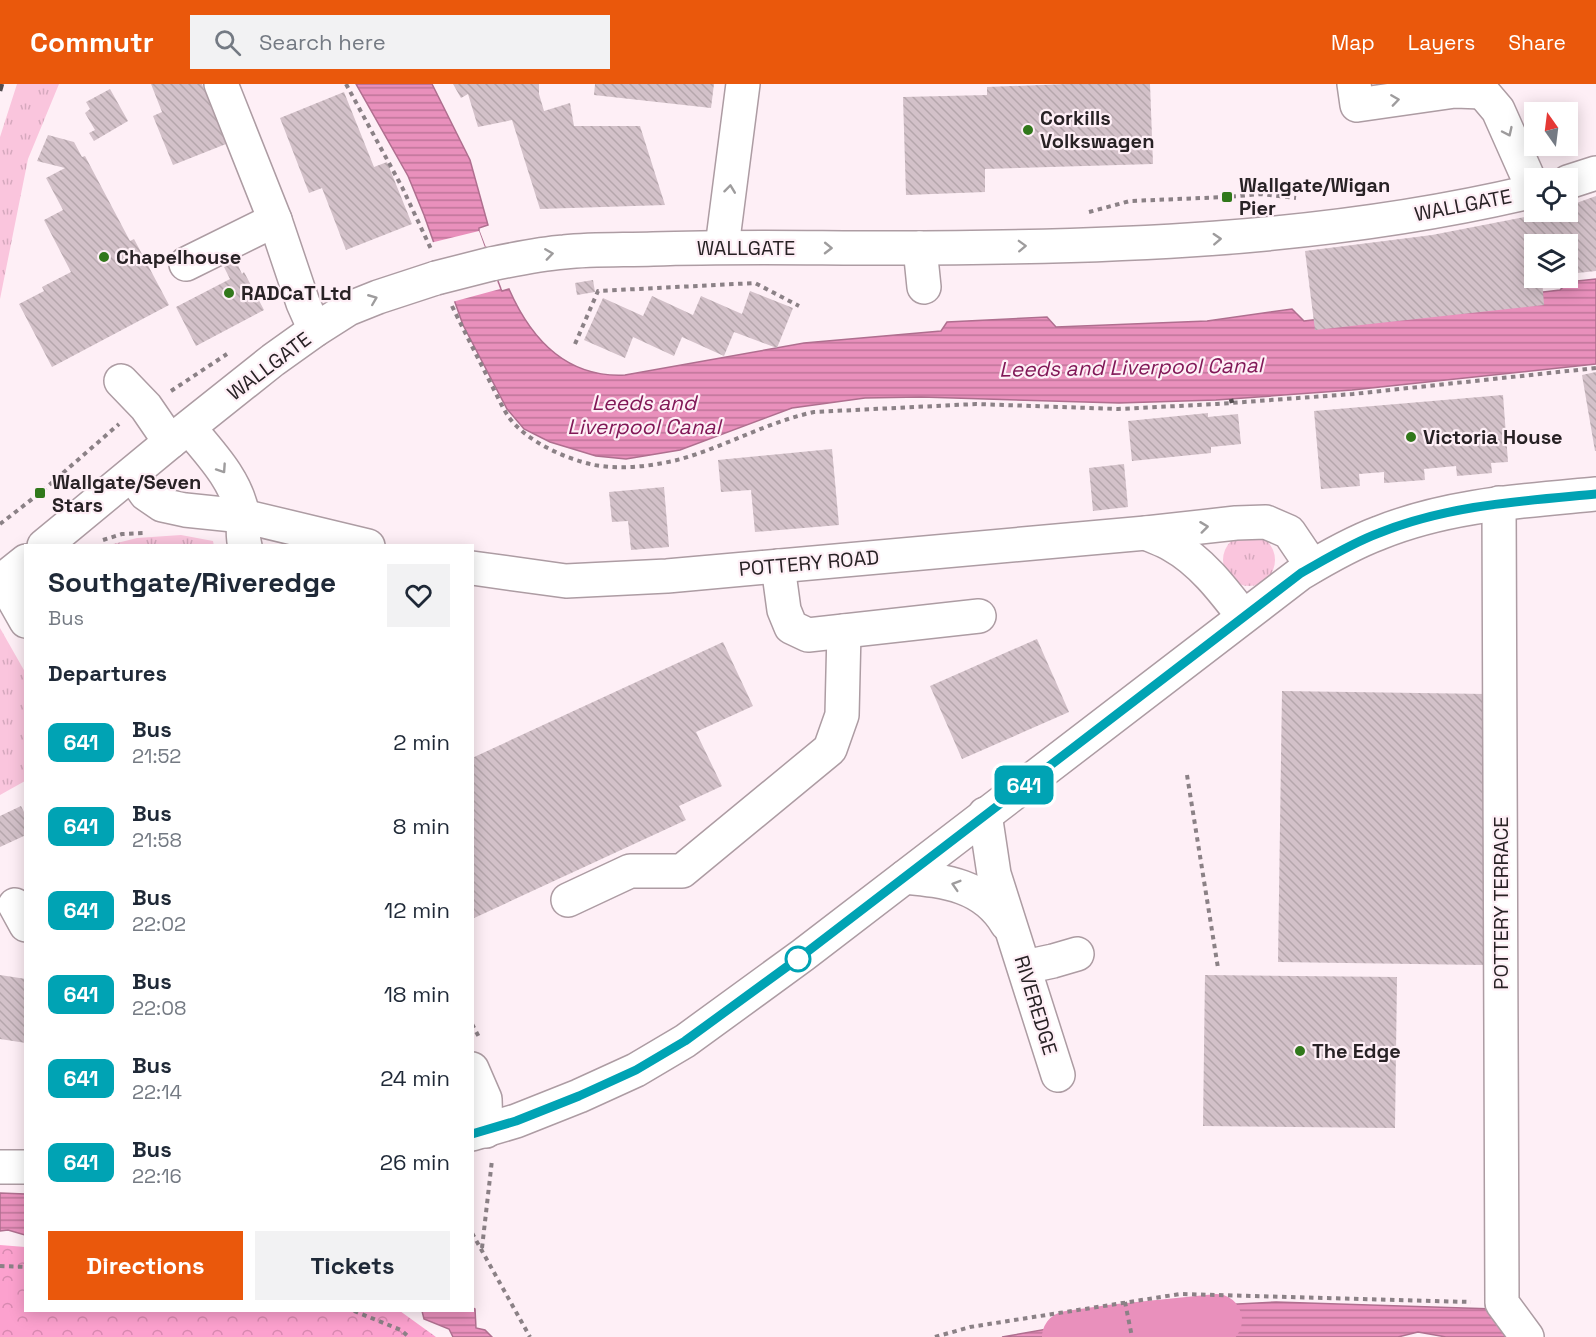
<!DOCTYPE html>
<html lang="en">
<head>
<meta charset="utf-8">
<style>
  body { margin:0; font-family:"Space Grotesk",sans-serif; background:#f2f2f3; color:#1f2937; height:100vh; display:flex; flex-direction:column; font-size:22px; white-space:nowrap }
  * { box-sizing:border-box; margin:0 }
  p { font-size:20px; color:#747a83 }
  .icon { flex:none; width:33px; height:33px; fill:none; stroke:currentColor; stroke-width:2; stroke-linecap:round; stroke-linejoin:round }
  .map { position:relative; flex:1; overflow:hidden }
  .side { position:absolute; left:24px; top:460px; width:450px; height:768px; display:flex; flex-direction:column; background:#fff; border-radius:0px; box-shadow:0 3px 15px #0003 }
  .side>* { flex:none }
  .badge { padding:0 12px; border-radius:9px; font-size:21px; line-height:39px }
  .needle { width:39px; rotate:346deg }
  .fabs { position:absolute; left:1524px; top:18px; display:grid; gap:12px }
  .fabs a { display:grid; place-items:center; width:54px; height:54px; border-radius:0px; background:#fff; box-shadow:0 3px 15px #0003; font-size:30px }
  .map>.badge { position:absolute; translate:-50% -50%; box-shadow:0 0 0 3px #fff }
  h2 { padding:0 24px; font-size:22px; line-height:54px }
  .round { display:grid; place-items:center; flex:none; width:63px; height:63px; border-radius:0px; background:#f2f2f3 }
  .summary { display:flex; align-items:center; justify-content:space-between; height:102px; padding:0 24px }
  h1 { font-size:28px; font-weight:600; line-height:45px }
  .cta { display:flex; gap:12px; margin-top:auto; padding:12px 24px }
  .cta a { flex:1; height:69px; border-radius:0px; background:#ea580c; color:#fff; font-size:24px; font-weight:600; line-height:69px; text-align:center }
  .cta a+a { background:#f2f2f3; color:#1f2937 }
  ul { padding:0; list-style:none }
  li { display:flex; align-items:center; gap:18px; height:84px; padding:0 24px }
  li div { flex:1 }
  li b { display:block; font-size:22px }
  li em { font-style:normal }
  li .badge { min-width:66px; font-weight:700; text-align:center }
  header { display:flex; align-items:center; gap:36px; box-sizing:border-box; height:84px; padding:0 30px; background:#ea580c; color:#fff }
  header strong { font-size:28px }
  nav { display:flex; gap:33px; margin-inline-start:auto; font-size:21px }
  .search { width:420px; height:54px; background:#f2f2f3; display:flex; align-items:center; gap:15px; box-sizing:border-box; padding:0 21px; border-radius:0px; color:#747a83; font-size:22px }
  .map>svg:first-child { display:block }
</style>
</head>
<body>
<header>
<strong>Commutr</strong>
<div class="search"><svg class="icon" aria-label="search" viewBox="0 0 24 24"><circle cx="10" cy="10" r="6"/><path d="M15 15l6 6"/></svg>Search here</div>
<nav><a>Map</a><a>Layers</a><a>Share</a></nav>
</header>
<div class="map">
<svg width="1596" height="1253" viewBox="0 0 1596 1253">
  <defs>
    <pattern id="grass-tufts" width="24" height="20" patternUnits="userSpaceOnUse" patternTransform="scale(1.5)"><rect width="24" height="20" fill="#fac5dd"/><path d="M3 7l-1-3M5 7V3M7 7l1-3M15 17l-1-3M17 17v-4M19 17l1-3" fill="none" stroke="#d6a9be"/></pattern>
    <pattern id="forest-crowns" width="20" height="18" patternUnits="userSpaceOnUse" patternTransform="scale(1.5)"><rect width="20" height="18" fill="#fca1ce"/><path d="M2 6a3 3 0 1 1 6 0M12 15a3 3 0 1 1 6 0" fill="none" stroke="#d88ab1"/></pattern>
    <pattern id="water-rules" width="6" height="5" patternUnits="userSpaceOnUse" patternTransform="scale(1.5)"><rect width="6" height="5" fill="#e990bc"/><path d="M0 2.5h6" fill="none" stroke="#bd7599"/></pattern>
    <pattern id="building-back-hatch" width="6" height="6" patternUnits="userSpaceOnUse" patternTransform="scale(1.5)"><rect width="6" height="6" fill="#d3c1c9"/><path d="M-1 5l2 2M0 0l6 6M5-1l2 2" fill="none" stroke="#b5a6ac"/></pattern>
  </defs>
  <rect width="100%" height="100%" fill="#feeff6"/>
  <g fill="url(#grass-tufts)">
    <path d="M 17,0 L 59,0 L 28,75 L 0,215 L 0,53 Z"/>
    <circle cx="1249" cy="476" r="26"/>
    <path d="M 181,451 L 213,457 L 214,462 L 105,462 L 137,454 Z"/>
    <path d="M 0,544 L 25,588 L 25,697 L 0,711 Z"/>
  </g>
  <path fill="url(#forest-crowns)" d="M 0,1161 L 25,1163 L 26,1227 L 400,1227 L 436,1253 L 0,1253 Z"/>
  <g fill="url(#water-rules)" stroke="#af6f8f" stroke-width="1.5">
    <path d="M 356,0 L 432,0 L 470,76 L 488,141 L 479,144 L 479,147 L 501,205 L 502,207 L 509,205 C 531,255 567,294 625,291 L 804,259 L 941,247 L 947,238 L 1047,233 L 1056,243 L 1207,237 L 1292,225 L 1304,237 L 1560,206 L 1568,198 L 1596,195 L 1596,280 L 1352,306 L 1216,316 L 1119,319 L 921,313 L 865,314 L 792,324 L 680,366 L 626,375 L 596,372 L 550,358 L 524,345 L 507,325 L 463,241 L 424,131 L 408,92 Z"/>
    <path d="M 0,1109 L 25,1110 L 25,1151 L 8,1146 L 0,1147 Z"/>
    <path d="M 1276,1218 L 1495,1225 L 1516,1253 L 1446,1253 L 1418,1248 L 1398,1253 L 1168,1253 L 1147,1250 L 1141,1227 L 1179,1223 Z"/>
    <path d="M 473,1224 L 475,1225 L 476,1244 L 485,1246 L 492,1253 L 453,1253 L 449,1245 L 424,1235 L 422,1227 L 472,1227 Z"/>
    <path d="M 1121,1232 L 1125,1250 L 1107,1253 L 1002,1253 Z"/>
  </g>
  <path fill="#feeff6" d="M 479,147 L 500,205 L 452,218 L 430,159 Z"/>
  <g fill="none" stroke-linecap="round" stroke-linejoin="round">
    <path stroke="#e990bc" stroke-width="52" d="M 1068,1253 L 1117,1246 L 1216,1236"/>
  </g>
  <g fill="url(#building-back-hatch)">
    <path d="M 151,0 L 202,0 L 226,60 L 173,81 L 153,32 L 162,28 Z"/>
    <path d="M 453,0 L 539,0 L 539,10 L 544,27 L 570,19 L 574,42 L 640,42 L 665,121 L 540,125 L 512,36 L 478,43 L 468,10 L 461,14 Z"/>
    <path d="M 595,0 L 714,0 L 711,24 L 594,11 Z"/>
    <path d="M 1067,0 L 1150,0 L 1153,80 L 985,85 L 985,108 L 906,111 L 903,13 L 987,11 L 987,3 Z"/>
    <path d="M 110,5 L 128,37 L 94,57 L 89,49 L 95,46 L 85,29 L 90,25 L 86,18 Z"/>
    <path d="M 344,8 L 374,83 L 387,78 L 412,140 L 346,166 L 322,104 L 309,109 L 280,34 Z"/>
    <path d="M 48,51 L 74,58 L 82,73 L 85,72 L 130,157 L 134,155 L 169,221 L 52,283 L 19,220 L 44,207 L 42,203 L 71,188 L 44,136 L 63,126 L 46,94 L 65,84 L 37,77 Z"/>
    <path d="M 1596,112 L 1596,187 L 1568,190 L 1568,160 L 1534,160 L 1534,194 L 1542,194 L 1544,221 L 1315,246 L 1305,167 L 1432,151 L 1550,128 L 1568,128 L 1568,122 Z"/>
    <path d="M 236,177 L 242,190 L 244,188 L 264,226 L 196,262 L 176,223 L 230,195 L 224,183 Z"/>
    <path d="M 593,196 L 595,208 L 577,211 L 575,199 Z"/>
    <path d="M 750,207 L 793,224 L 777,264 L 734,248 L 724,272 L 682,253 L 674,272 L 633,253 L 625,274 L 584,256 L 603,214 L 643,232 L 652,212 L 693,231 L 701,212 L 742,230 Z"/>
    <path d="M 1596,288 L 1596,367 L 1595,367 L 1582,291 Z"/>
    <path d="M 1503,311 L 1508,378 L 1491,379 L 1492,389 L 1457,392 L 1456,382 L 1424,385 L 1425,396 L 1384,399 L 1384,388 L 1359,390 L 1360,402 L 1321,405 L 1314,327 Z"/>
    <path d="M 1208,329 L 1208,333 L 1238,330 L 1241,360 L 1211,363 L 1211,369 L 1132,377 L 1128,337 Z"/>
    <path d="M 832,365 L 839,441 L 755,448 L 751,406 L 721,408 L 718,376 Z"/>
    <path d="M 1124,380 L 1128,423 L 1093,427 L 1089,384 Z"/>
    <path d="M 664,403 L 669,463 L 631,466 L 628,437 L 612,438 L 609,408 Z"/>
    <path d="M 1037,555 L 1069,628 L 962,675 L 930,602 Z"/>
    <path d="M 723,558 L 753,622 L 696,648 L 722,702 L 679,722 L 686,736 L 472,835 L 472,674 Z"/>
    <path d="M 1282,607 L 1487,610 L 1483,881 L 1278,878 Z"/>
    <path d="M 21,722 L 26,732 L 26,751 L 0,763 L 0,732 Z"/>
    <path d="M 0,891 L 26,895 L 26,959 L 0,955 Z"/>
    <path d="M 1205,891 L 1397,893 L 1395,1044 L 1203,1042 Z"/>
  </g>
  <g fill="none" stroke-linecap="round" stroke-linejoin="round">
    <g stroke="#ad9ca3" stroke-width="36">
      <g id="minor">
        <path d="M 221,0 L 275,136 L 303,219 L 315,246"/>
        <path d="M 1354,0 L 1357,21 L 1455,7 L 1482,8"/>
        <path d="M 1476,0 L 1498,26 L 1534,107"/>
        <path d="M 722,163 L 743,0"/>
        <path d="M 920,164 L 924,203"/>
        <path d="M 186,180 L 275,136"/>
        <path d="M 121,297 L 146,323 L 170,358"/>
        <path d="M 189,344 C 211,370 238,398 243,433 C 244,443 242,452 245,462"/>
        <path d="M 132,390 L 146,410 L 162,421 L 185,426 L 243,432 L 368,462"/>
        <path d="M 1499,419 L 1502,1219 L 1527,1253"/>
        <path d="M 1146,449 C 1154,453 1164,456 1172,461 C 1201,477 1223,506 1243,532"/>
        <path d="M 778,482 L 784,526 L 791,543 L 808,551 L 979,532"/>
        <path d="M 472,484 L 566,497 L 667,492 L 1146,449 L 1236,439 L 1266,438 L 1289,448 L 1312,482"/>
        <path d="M 3,496 L 26,537"/>
        <path d="M 985,730 L 994,790 L 1058,991"/>
        <path d="M 905,793 C 945,797 984,801 1007,840"/>
        <path d="M 568,816 L 630,787 L 682,787 L 830,665 L 842,631 L 844,547"/>
        <path d="M 15,821 L 26,841"/>
        <path d="M 1025,883 L 1053,877 L 1077,870"/>
        <path d="M 472,985 L 485,1015 L 486,1047"/>
      </g>
    </g>
    <g stroke="#ad9ca3" stroke-width="36">
      <g id="highway">
        <path d="M 1568,98 L 1596,89"/>
        <path d="M 491,180 C 515,175 539,170 564,168 C 593,165 624,166 653,165 C 732,162 811,164 890,164 C 1106,164 1324,157 1534,107"/>
        <path d="M 44,462 L 170,358 L 273,276 L 315,246 L 348,225 L 378,213 L 436,194"/>
        <path d="M 0,498 L 26,477"/>
        <path d="M 472,1050 L 516,1037 L 579,1012 L 636,986 L 685,957 L 803,871 L 1301,489 C 1326,474 1352,459 1379,449 C 1448,421 1522,417 1596,410"/>
        <path d="M 0,1083 L 26,1083"/>
      </g>
    </g>
    <g stroke="#8b8186" stroke-width="4" stroke-dasharray="4.5 4.5" stroke-linecap="butt">
      <path d="M 346,0 L 402,103 L 431,165"/>
      <path d="M 1089,128 L 1130,117 L 1227,113 L 1261,110 L 1296,114"/>
      <path d="M 452,222 C 465,249 478,274 491,300 C 497,311 502,323 508,332 C 525,357 566,375 594,381 C 622,386 654,382 681,375 C 726,362 768,338 814,328 L 976,320 L 1118,325 L 1217,320 L 1353,310 L 1596,284"/>
      <path d="M 575,260 L 598,207 L 755,199 L 799,222"/>
      <path d="M 171,307 L 227,270"/>
      <path d="M 0,440 L 40,409 L 119,340"/>
      <path d="M 103,456 L 122,450 L 145,449"/>
      <path d="M 1187,691 L 1218,884"/>
      <path d="M 472,940 L 480,955"/>
      <path d="M 472,1149 L 530,1253"/>
      <path d="M 482,1164 L 492,1076"/>
      <path d="M 0,1182 L 26,1183"/>
      <path d="M 1125,1218 L 1132,1253"/>
      <path d="M 354,1227 L 401,1246 L 409,1253"/>
      <path d="M 935,1253 L 970,1243 L 1180,1210 L 1471,1218"/>
    </g>
    <use href="#minor" stroke="#fff" stroke-width="33"/>
    <use href="#highway" stroke="#fff" stroke-width="33"/>
    <g stroke="#534c4f" stroke-width="4.5" stroke-dasharray="8 8" stroke-linecap="butt">
      <path d="M 0,7 L 2,0"/>
      <path d="M 1231,315 L 1232,319"/>
    </g>
    <g stroke="#ad9ca3" stroke-width="36" stroke-linecap="butt">
      <path id="highway-bridge" d="M 436,194 L 491,180"/>
    </g>
    <use href="#highway-bridge" stroke="#fff" stroke-width="33"/>
  </g>
  <defs><path id="oneway-chevron" d="M-2-3.5L2.5 0L-2 3.5" fill="none" stroke-width="1.6" stroke-linecap="round" stroke-linejoin="round" transform="scale(1.5)"/></defs>
  <g stroke="#9e9c9d">
    <use href="#oneway-chevron" transform="translate(1395 16) rotate(-8)"/>
    <use href="#oneway-chevron" transform="translate(1508 48) rotate(65)"/>
    <use href="#oneway-chevron" transform="translate(730 105) rotate(-83)"/>
    <use href="#oneway-chevron" transform="translate(1217 155) rotate(-3)"/>
    <use href="#oneway-chevron" transform="translate(1022 162) rotate(-2)"/>
    <use href="#oneway-chevron" transform="translate(828 164) rotate(1)"/>
    <use href="#oneway-chevron" transform="translate(549 170) rotate(-8)"/>
    <use href="#oneway-chevron" transform="translate(373 215) rotate(-22)"/>
    <use href="#oneway-chevron" transform="translate(222 385) rotate(56)"/>
    <use href="#oneway-chevron" transform="translate(1204 443) rotate(-7)"/>
    <use href="#oneway-chevron" transform="translate(956 801) rotate(-163)"/>
  </g>
  <g fill="none" stroke-linecap="round" stroke-linejoin="round">
    <g stroke="#fff" stroke-width="14">
      <path id="line" d="M 472,1050 L 516,1037 L 579,1012 L 636,986 L 685,957 L 803,871 L 1301,489 C 1326,475 1352,459 1379,449 C 1448,421 1522,417 1596,410"/>
    </g>
    <use href="#line" stroke="#00a3b4" stroke-width="9"/>
  </g>
  <g fill="#31781b" stroke="#feeff6" stroke-width="2">
    <circle cx="1028" cy="46" r="6"/>
    <rect x="1221" y="107" width="12" height="12" rx="3"/>
    <circle cx="104" cy="173" r="6"/>
    <circle cx="229" cy="209" r="6"/>
    <circle cx="1411" cy="353" r="6"/>
    <rect x="34" y="403" width="12" height="12" rx="3"/>
    <circle cx="1300" cy="967" r="6"/>
  </g>
  <circle fill="#fff" stroke="#00a3b4" stroke-width="3" cx="798" cy="875" r="12"/>
  <g text-anchor="middle" dominant-baseline="central" stroke-width="4.5" stroke-linejoin="round" paint-order="stroke">
    <g font-size="20" font-weight="bold" fill="#282225" stroke="#feeff6" text-anchor="start">
      <text x="1040" y="34">Corkills<tspan x="1040" dy="23">Volkswagen</tspan></text>
      <text x="1239" y="101">Wallgate/Wigan<tspan x="1239" dy="23">Pier</tspan></text>
      <text x="116" y="173">Chapelhouse</text>
      <text x="241" y="209">RADCaT Ltd</text>
      <text x="1423" y="353">Victoria House</text>
      <text x="52" y="398">Wallgate/Seven<tspan x="52" dy="23">Stars</tspan></text>
      <text x="1312" y="967">The Edge</text>
    </g>
    <g font-size="20" fill="#282225" stroke="#feeff6">
      <text transform="translate(1463 121) rotate(-11)">WALLGATE</text>
      <text x="746" y="164">WALLGATE</text>
      <text transform="translate(269 282) rotate(-37)">WALLGATE</text>
      <text transform="translate(809 479) rotate(-5)">POTTERY ROAD</text>
      <text transform="translate(1501 819) rotate(-90)">POTTERY TERRACE</text>
      <text transform="translate(1036 921) rotate(73)">RIVEREDGE</text>
    </g>
    <g font-size="21" font-style="italic" fill="#811857" stroke="#feeff6">
      <text transform="translate(1131 283) rotate(-1)">Leeds and Liverpool Canal</text>
      <text x="644" y="318">Leeds and<tspan x="644" dy="24">Liverpool Canal</tspan></text>
    </g>
  </g>
</svg>
<div class="fabs">
<a><svg class="needle" viewBox="-14 -14 28 28"><path d="M0-13l5 13h-10z" fill="#e53935"/><path d="M0 13l5-13h-10z" fill="#747a83"/></svg></a>
<a><svg class="icon" aria-label="locate" viewBox="0 0 24 24"><circle cx="12" cy="12" r="6"/><path d="M12 2v4M12 18v4M2 12h4M18 12h4"/></svg></a>
<a><svg class="icon" aria-label="layers" viewBox="0 0 24 24"><path d="M12 4l9 5-9 5-9-5zM3 14l9 5 9-5"/></svg></a>
</div>
<b class="badge" style="left:1024px;top:701px;background:#00a3b4;color:#fff">641</b>
<section class="side">
<div class="summary"><div><h1>Southgate/Riveredge</h1><p>Bus</p></div><a class="round"><svg class="icon" aria-label="heart" viewBox="0 0 24 24"><path d="M12 20l-8-8c-3-5 5-10 8-4 3-6 11-1 8 4z"/></svg></a></div>
<h2>Departures</h2>
<ul>
<li><span class="badge" style="background:#00a3b4;color:#fff">641</span><div><b>Bus</b><p>21:52</p></div><em>2 min</em></li>
<li><span class="badge" style="background:#00a3b4;color:#fff">641</span><div><b>Bus</b><p>21:58</p></div><em>8 min</em></li>
<li><span class="badge" style="background:#00a3b4;color:#fff">641</span><div><b>Bus</b><p>22:02</p></div><em>12 min</em></li>
<li><span class="badge" style="background:#00a3b4;color:#fff">641</span><div><b>Bus</b><p>22:08</p></div><em>18 min</em></li>
<li><span class="badge" style="background:#00a3b4;color:#fff">641</span><div><b>Bus</b><p>22:14</p></div><em>24 min</em></li>
<li><span class="badge" style="background:#00a3b4;color:#fff">641</span><div><b>Bus</b><p>22:16</p></div><em>26 min</em></li>
</ul>
<div class="cta"><a>Directions</a><a>Tickets</a></div>
</section>
</div>
</body>
</html>
